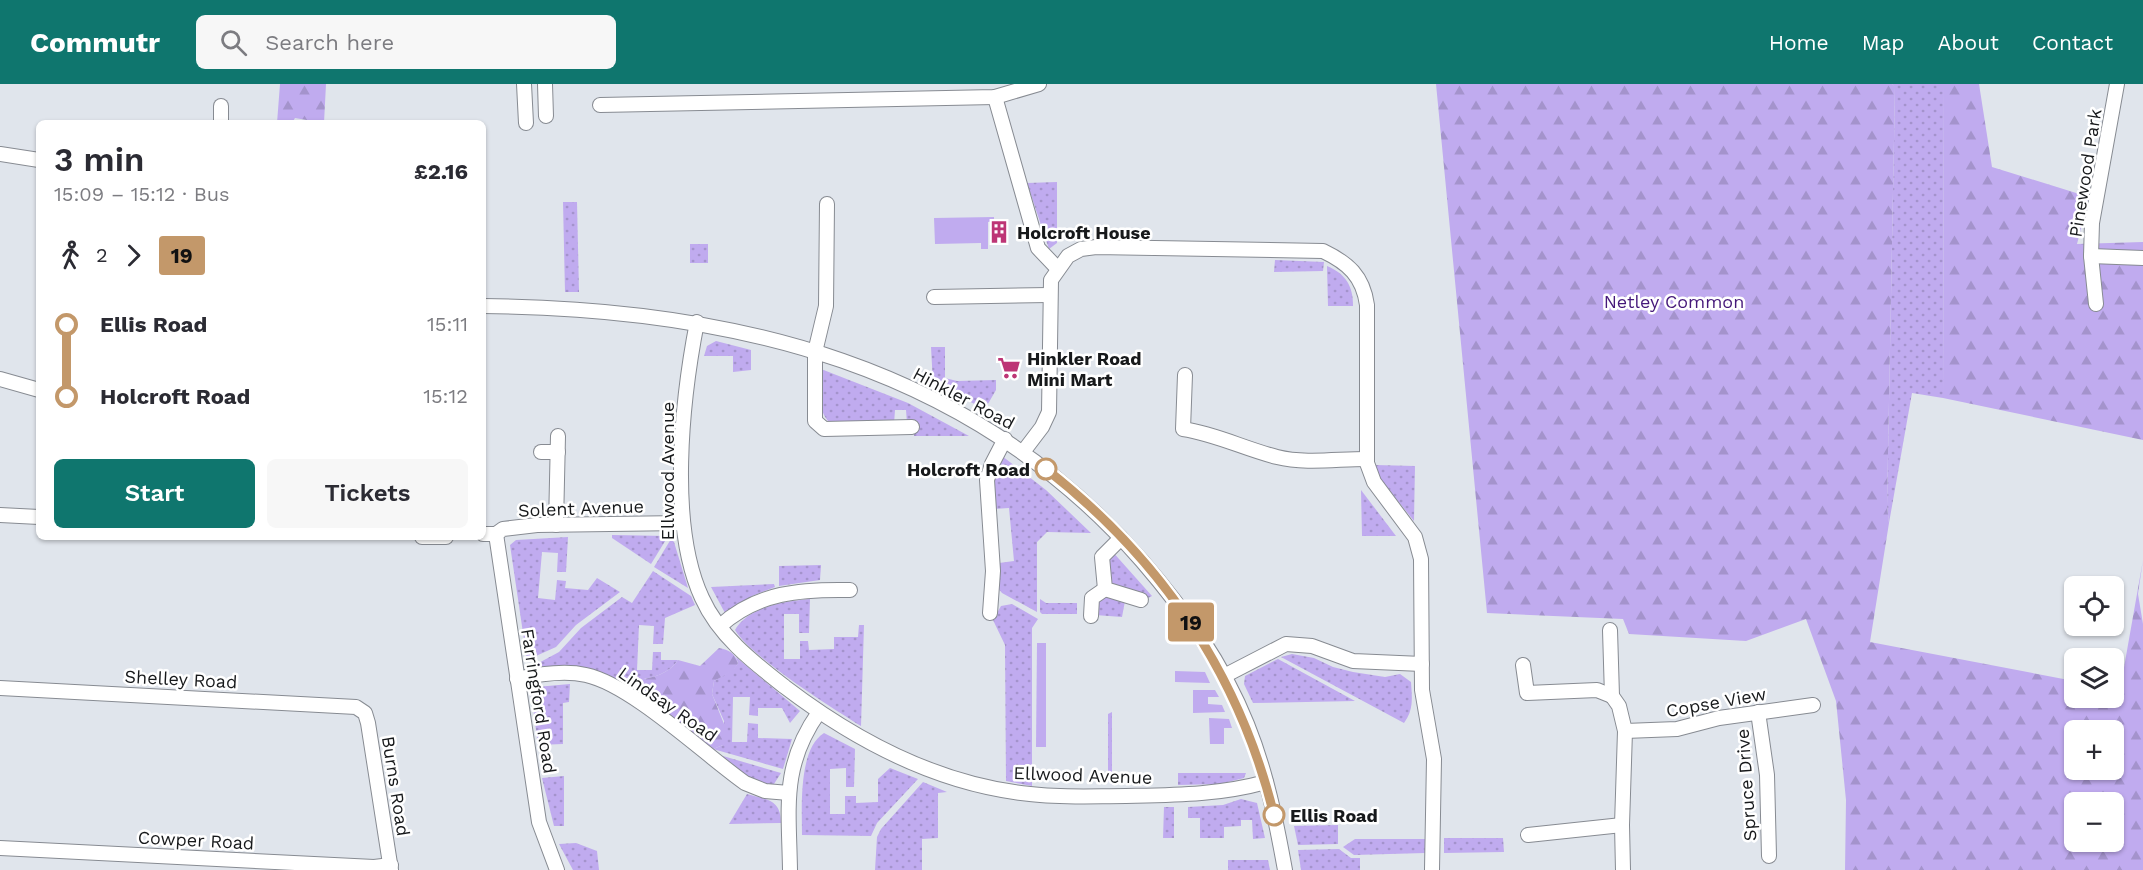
<!DOCTYPE html>
<html lang="en">
<head>
<meta charset="utf-8">
<style>
  body { margin:0; font-family:"Work Sans",sans-serif; background:#f7f7f7; color:#2b2b33; height:100vh; display:flex; flex-direction:column; font-size:22px; white-space:nowrap }
  * { box-sizing:border-box; margin:0 }
  p { font-size:20px; color:#7c7c81 }
  .icon { flex:none; width:33px; height:33px; fill:none; stroke:currentColor; stroke-width:2; stroke-linecap:round; stroke-linejoin:round }
  .map { position:relative; flex:1; overflow:hidden }
  .details { position:absolute; left:36px; top:36px; width:450px; height:420px; display:flex; flex-direction:column; background:#fff; border-radius:9px; box-shadow:0 2px 4px #0004 }
  .details>* { flex:none }
  .badge { padding:0 12px; border-radius:4px; font-size:21px; line-height:39px }
  .fabs { position:absolute; left:2064px; top:492px; display:grid; gap:12px }
  .fabs a { display:grid; place-items:center; width:60px; height:60px; border-radius:9px; background:#fff; box-shadow:0 2px 4px #0004; font-size:30px }
  .map>.badge { position:absolute; translate:-50% -50%; box-shadow:0 0 0 3px #fff }
  .legs { display:flex; align-items:center; gap:9px; height:66px; padding:0 18px; font-size:20px }
  .legs p { margin-inline-start:auto }
  .headline { display:flex; align-items:center; justify-content:space-between; height:102px; padding:0 18px }
  h1 { font-size:33px; font-weight:600; line-height:45px }
  .primary-button { display:flex; gap:12px; margin-top:auto; padding:12px 18px }
  .primary-button a { flex:1; height:69px; border-radius:9px; background:#0f766e; color:#fff; font-size:24px; font-weight:600; line-height:69px; text-align:center }
  .primary-button a+a { background:#f7f7f7; color:#2b2b33 }
  ul { padding:0 18px; list-style:none }
  li { display:flex; align-items:center; gap:21px; height:72px; font-size:22px }
  li i { display:grid; place-items:center; width:9px; height:100%; margin:0 8px; background:currentColor }
  li i::after { content:''; width:15px; height:15px; margin:-8px; border:4px solid; border-radius:50%; background:#fff }
  li p { margin-inline-start:auto }
  li:first-child i { background:linear-gradient(#0000 50%,currentColor 0) }
  li:last-child i { background:linear-gradient(currentColor 50%,#0000 0) }
  header { display:flex; align-items:center; gap:36px; box-sizing:border-box; height:84px; padding:0 30px; background:#0f766e; color:#fff }
  header strong { font-size:28px }
  nav { display:flex; gap:33px; margin-inline-start:auto; font-size:21px }
  .search { width:420px; height:54px; background:#f7f7f7; display:flex; align-items:center; gap:15px; box-sizing:border-box; padding:0 21px; border-radius:9px; color:#7c7c81; font-size:22px }
  .map>svg:first-child { display:block }
</style>
</head>
<body>
<header>
<strong>Commutr</strong>
<div class="search"><svg class="icon" aria-label="search" viewBox="0 0 24 24"><circle cx="10" cy="10" r="6"/><path d="M15 15l6 6"/></svg>Search here</div>
<nav><a>Home</a><a>Map</a><a>About</a><a>Contact</a></nav>
</header>
<div class="map">
<svg width="2143" height="786" viewBox="0 0 2143 786">
  <defs>
    <pattern id="grass-dots" width="8" height="8" patternUnits="userSpaceOnUse" patternTransform="scale(1.5)"><rect width="8" height="8" fill="#c0abef"/><path d="M2 2h.1M6 6h.1" fill="none" stroke="#a493cc" stroke-width="1.8" stroke-linecap="round"/></pattern>
    <pattern id="forest-firs" width="22" height="20" patternUnits="userSpaceOnUse" patternTransform="scale(1.5)"><rect width="22" height="20" fill="#c0abef"/><path d="M5 1l3.5 6h-7zM16 11l3.5 6h-7z" fill="#a493cc"/></pattern>
  </defs>
  <rect width="100%" height="100%" fill="#e0e5ec"/>
  <g fill="url(#grass-dots)">
    <path d="M 1892,0 L 1944,0 L 1943,314 L 1912,309 L 1889,439 L 1887,422 L 1895,4 Z"/>
    <path d="M 1057,98 L 1057,159 L 1049,165 L 1027,99 Z"/>
    <path d="M 563,118 L 577,118 L 579,208 L 565,208 Z"/>
    <rect x="690" y="160" width="18" height="19"/>
    <path d="M 1275,176 L 1324,178 L 1323,187 L 1274,188 Z"/>
    <path d="M 1327,182 C 1346,190 1353,202 1353,222 L 1328,222 Z"/>
    <path d="M 716,257 L 751,266 L 751,286 L 733,288 L 733,272 L 704,272 L 707,262 Z"/>
    <path d="M 931,263 L 945,263 L 945,294 L 957,297 L 996,296 L 996,306 L 985,325 L 933,300 Z"/>
    <path d="M 821,285 L 908,319 L 969,352 L 914,352 L 913,340 L 907,339 L 906,326 L 895,326 L 894,340 L 833,341 C 815,329 821,304 821,285 Z"/>
    <path d="M 1002,372 L 1046,406 L 1091,449 L 1047,448 L 1037,458 L 1037,528 L 1002,509 L 998,504 L 999,479 L 1014,477 L 1009,424 L 994,425 L 991,401 Z"/>
    <path d="M 1375,381 L 1415,382 L 1414,437 L 1381,396 Z"/>
    <path d="M 1361,406 L 1396,452 L 1362,452 Z"/>
    <path d="M 612,451 L 667,452 L 667,454 L 651,480 L 612,454 Z"/>
    <path d="M 568,453 L 566,488 L 557,488 L 558,469 L 542,468 L 538,514 L 555,516 L 557,496 L 566,497 L 565,504 L 588,506 L 597,494 L 620,508 L 576,541 L 556,563 L 527,576 L 510,461 L 516,456 Z"/>
    <path d="M 671,455 L 674,458 L 688,504 L 654,483 Z"/>
    <path d="M 1111,466 L 1152,512 L 1148,514 L 1112,503 L 1106,480 Z"/>
    <path d="M 821,481 L 820,496 L 779,502 L 779,482 Z"/>
    <path d="M 653,487 L 691,512 L 695,521 L 665,534 L 663,560 L 653,560 L 654,542 L 639,541 L 637,586 L 652,586 L 653,568 L 661,568 L 661,576 L 678,576 C 670,589 653,594 638,596 L 632,606 L 594,586 L 533,582 L 559,568 L 581,544 L 622,513 L 632,519 Z"/>
    <path d="M 774,500 L 775,503 L 752,512 L 725,529 L 711,503 Z"/>
    <path d="M 1105,511 L 1125,517 L 1122,533 L 1095,531 L 1096,515 Z"/>
    <path d="M 810,515 L 809,549 L 799,549 L 799,530 L 784,530 L 784,575 L 800,575 L 800,557 L 808,557 L 809,566 L 834,565 L 834,553 L 858,553 L 859,541 L 864,541 L 861,642 C 832,624 751,573 735,546 C 748,523 785,517 810,515 Z"/>
    <path d="M 1040,515 L 1046,519 L 1077,519 L 1077,530 L 1042,530 L 1040,528 Z"/>
    <path d="M 1012,520 L 1038,535 L 1032,544 L 1032,702 L 1006,697 L 1005,561 L 993,536 L 1001,522 Z"/>
    <path d="M 1292,570 L 1314,574 L 1333,583 L 1353,588 L 1385,593 L 1400,590 L 1411,598 C 1412,613 1414,626 1404,639 L 1281,573 Z"/>
    <path d="M 736,573 L 800,627 L 790,639 L 782,624 L 758,624 L 758,632 L 749,631 L 750,613 L 733,613 L 732,658 L 747,658 L 748,639 L 758,640 L 758,654 L 792,655 L 783,685 L 713,665 L 723,661 L 724,637 L 712,610 L 714,597 L 734,585 L 738,579 Z"/>
    <path d="M 1278,575 L 1355,617 L 1253,619 L 1244,600 L 1245,592 Z"/>
    <path d="M 570,600 L 569,618 L 563,619 L 563,660 L 538,661 L 531,608 L 536,603 Z"/>
    <path d="M 1112,628 L 1112,701 L 1108,697 L 1108,630 Z"/>
    <path d="M 824,649 L 855,665 L 854,703 L 846,703 L 846,684 L 830,685 L 830,730 L 845,730 L 845,712 L 856,712 L 856,719 L 878,718 L 878,695 L 890,684 L 918,695 L 877,739 L 871,752 L 802,751 C 802,724 798,665 824,649 Z"/>
    <path d="M 723,672 L 781,689 L 772,703 L 754,697 L 721,674 Z"/>
    <path d="M 1178,689 L 1246,689 L 1244,694 L 1220,700 L 1178,701 Z"/>
    <path d="M 564,692 L 564,742 L 554,742 L 542,694 Z"/>
    <path d="M 923,698 L 947,708 L 938,709 L 938,754 L 922,755 L 922,786 L 875,786 L 877,753 L 881,745 Z"/>
    <path d="M 747,710 C 767,716 781,715 781,739 L 729,740 Z"/>
    <path d="M 1241,715 L 1257,719 L 1265,754 L 1253,755 L 1252,736 L 1241,736 L 1241,742 L 1224,743 L 1224,754 L 1200,754 L 1200,734 L 1188,734 L 1188,723 L 1223,721 Z"/>
    <path d="M 1164,723 L 1174,723 L 1174,754 L 1163,754 Z"/>
    <path d="M 1338,741 L 1338,760 L 1298,761 L 1294,742 Z"/>
    <path d="M 1444,754 L 1503,754 L 1504,768 L 1444,769 Z"/>
    <path d="M 1355,755 L 1425,755 L 1425,769 L 1354,771 L 1343,763 Z"/>
    <path d="M 576,759 L 597,767 L 599,786 L 573,786 L 559,760 Z"/>
    <path d="M 1339,765 L 1351,774 L 1360,774 L 1360,786 L 1301,786 L 1298,766 Z"/>
    <path d="M 1228,776 L 1268,776 L 1270,786 L 1228,786 Z"/>
  </g>
  <g fill="url(#forest-firs)" fill-rule="evenodd">
    <path d="M 280,0 L 326,0 L 324,39 L 295,34 L 292,39 L 277,39 Z"/>
    <path d="M 1436,0 L 1892,0 L 1895,3 L 1887,422 L 1889,439 L 1870,558 L 2074,597 L 2074,614 L 2114,614 L 2114,605 L 2120,606 L 2143,476 L 2138,510 L 2143,540 L 2143,786 L 1845,786 L 1846,716 L 1836,617 L 1806,535 L 1746,557 L 1629,550 L 1623,535 L 1487,529 ZM 2114,646 L 2114,686 L 2074,686 L 2074,646 ZM 2114,718 L 2114,758 L 2074,758 L 2074,718 Z"/>
    <path d="M 1944,0 L 1979,0 L 1992,83 L 2089,113 L 2077,160 L 2143,158 L 2143,356 L 1943,314 Z"/>
    <path d="M 719,564 C 729,566 735,569 738,579 L 734,586 L 714,597 L 712,610 L 728,650 L 723,661 L 713,665 L 632,606 L 638,596 C 653,594 670,589 678,576 L 700,582 Z"/>
  </g>
  <g fill="#c0abef">
    <path d="M 994,133 L 994,137 L 988,138 L 988,165 L 981,165 L 981,159 L 935,160 L 934,134 Z"/>
    <path d="M 1037,559 L 1046,559 L 1046,663 L 1036,663 Z"/>
    <path d="M 1175,587 L 1205,588 L 1210,599 L 1175,598 Z"/>
    <path d="M 1193,606 L 1215,606 L 1219,613 L 1208,613 L 1208,620 L 1222,621 L 1225,628 L 1193,629 Z"/>
    <path d="M 1209,634 L 1229,635 L 1232,644 L 1224,644 L 1224,660 L 1210,660 Z"/>
  </g>
  <g fill="none" stroke-linecap="round" stroke-linejoin="round">
    <g stroke="#878b92" stroke-width="16">
      <g id="street">
        <path d="M 524,0 L 526,39"/>
        <path d="M 545,0 L 546,32"/>
        <path d="M 995,13 L 1038,164 L 1057,184"/>
        <path d="M 600,21 L 995,13 L 1039,0"/>
        <path d="M 221,39 L 221,22"/>
        <path d="M 0,70 L 39,76"/>
        <path d="M 827,120 L 826,222 L 815,268 L 815,337 L 824,345 L 912,343"/>
        <path d="M 2091,172 L 2143,174"/>
        <path d="M 934,213 L 1049,211"/>
        <path d="M 2096,220 L 2091,172 L 2092,139 L 2117,0"/>
        <path d="M 483,222 C 734,224 971,281 1142,477 C 1185,527 1222,578 1247,640 C 1266,687 1276,736 1285,786"/>
        <path d="M 697,238 C 682,315 668,441 702,514 C 719,552 753,578 785,603 C 856,657 940,701 1030,710 C 1062,714 1094,712 1126,712 C 1175,711 1219,711 1266,698"/>
        <path d="M 1185,291 L 1183,345 C 1216,350 1245,365 1277,373 C 1305,380 1337,375 1366,375"/>
        <path d="M 0,295 L 39,306"/>
        <path d="M 541,368 L 558,368"/>
        <path d="M 1023,368 L 1042,343 L 1049,328 L 1051,196 L 1068,172 L 1081,165 L 1096,163 L 1323,167 C 1348,179 1363,192 1367,221 L 1367,379 L 1374,398 L 1415,453 L 1421,475 L 1422,606 L 1434,675 L 1432,786"/>
        <path d="M 0,431 L 39,433"/>
        <path d="M 556,441 L 558,352"/>
        <path d="M 483,450 L 496,450 L 503,445 L 537,441 L 683,439"/>
        <path d="M 496,450 L 539,738 L 557,786"/>
        <path d="M 422,453 L 446,453"/>
        <path d="M 1121,454 L 1102,473 L 1105,505 L 1141,516"/>
        <path d="M 990,529 L 993,487 L 987,396 L 992,380 L 1005,355"/>
        <path d="M 1091,532 L 1092,514 L 1105,505"/>
        <path d="M 720,542 C 758,508 801,505 850,506"/>
        <path d="M 1610,546 L 1612,612 L 1619,622 L 1625,647 L 1622,741 L 1623,786"/>
        <path d="M 1523,581 L 1527,609 L 1597,606 L 1612,612"/>
        <path d="M 1224,592 L 1286,560 L 1312,562 L 1353,577 L 1422,580"/>
        <path d="M 517,595 C 539,590 564,586 586,591 C 632,601 704,670 745,699 L 765,707 L 789,709"/>
        <path d="M 0,604 L 356,623 L 365,629 L 368,639 L 391,786"/>
        <path d="M 1758,628 L 1767,691 L 1769,772"/>
        <path d="M 1625,647 L 1677,645 L 1719,634 L 1813,621"/>
        <path d="M 1528,751 L 1622,741"/>
        <path d="M 0,764 L 374,783 L 391,781"/>
        <path d="M 790,786 C 789,723 781,682 819,628"/>
      </g>
    </g>
    <use href="#street" stroke="#fff" stroke-width="14"/>
  </g>
  <g fill="none" stroke-linecap="round" stroke-linejoin="round">
    <g stroke="#fff" stroke-width="14">
      <path id="line-1" d="M 1046,385 C 1161,475 1239,589 1274,731"/>
    </g>
    <use href="#line-1" stroke="#c3986a" stroke-width="9"/>
  </g>
  <defs>
    <g id="building-bare" transform="scale(1.8)"><path d="M-4-6H4V6H1V3H-1V6H-4ZM-2.5-4.3h1.7v1.8h-1.7ZM.8-4.3h1.7v1.8H.8ZM-2.5-1h1.7V.8h-1.7ZM.8-1h1.7V.8H.8Z" fill="#bd3575" stroke="#fff" stroke-width="2.5" paint-order="stroke"/></g>
    <g id="supermarket-bare" transform="scale(1.8)"><path d="M-6-5.5h2.5l.6 2H6L4.5 2H-2.5L-4.4-4H-6ZM-1.5 3.2a1.3 1.3 0 1 0 .1 0ZM3 3.2a1.3 1.3 0 1 0 .1 0Z" fill="#bd3575" stroke="#fff" stroke-width="2.5" paint-order="stroke"/></g>
  </defs>
  <g fill-rule="evenodd">
    <use href="#building-bare" x="999" y="148"/>
    <use href="#supermarket-bare" x="1009" y="284"/>
  </g>
  <g fill="#fff" stroke="#c3986a" stroke-width="3">
    <circle cx="1046" cy="385" r="10"/>
    <circle cx="1274" cy="731" r="10"/>
  </g>
  <g text-anchor="middle" dominant-baseline="central" stroke-width="5" stroke-linejoin="round" paint-order="stroke">
    <g font-size="18" fill="#17191b" stroke="#fff">
      <text transform="translate(2085 89) rotate(-81)">Pinewood Park</text>
      <text transform="translate(964 314) rotate(28)">Hinkler Road</text>
      <text transform="translate(667 387) rotate(-90)">Ellwood Avenue</text>
      <text transform="translate(581 424) rotate(-2)">Solent Avenue</text>
      <text transform="translate(181 595) rotate(3)">Shelley Road</text>
      <text transform="translate(539 617) rotate(81)">Farringford Road</text>
      <text transform="translate(1716 618) rotate(-10)">Copse View</text>
      <text transform="translate(668 620) rotate(35)">Lindsay Road</text>
      <text transform="translate(1083 691) rotate(2)">Ellwood Avenue</text>
      <text transform="translate(1746 701) rotate(-94)">Spruce Drive</text>
      <text transform="translate(396 702) rotate(81)">Burns Road</text>
      <text transform="translate(196 756) rotate(3)">Cowper Road</text>
    </g>
    <g font-size="18" font-weight="bold" fill="#17191b" stroke="#fff" text-anchor="start">
      <text x="1017" y="148">Holcroft House</text>
      <text x="1027" y="274">Hinkler Road<tspan x="1027" dy="21">Mini Mart</tspan></text>
    </g>
    <g font-size="18" fill="#45187a" stroke="#fff">
      <text x="1674" y="217">Netley Common</text>
    </g>
    <g font-size="18" font-weight="bold" fill="#17191b" stroke="#fff" text-anchor="end">
      <text x="1030" y="385">Holcroft Road</text>
      <text x="1290" y="731" text-anchor="start">Ellis Road</text>
    </g>
  </g>
</svg>
<div class="fabs">
<a><svg class="icon" aria-label="locate" viewBox="0 0 24 24"><circle cx="12" cy="12" r="6"/><path d="M12 2v4M12 18v4M2 12h4M18 12h4"/></svg></a>
<a><svg class="icon" aria-label="layers" viewBox="0 0 24 24"><path d="M12 4l9 5-9 5-9-5zM3 14l9 5 9-5"/></svg></a>
<a>+</a>
<a>−</a>
</div>
<b class="badge" style="left:1191px;top:538px;background:#c3986a;color:#111">19</b>
<section class="details">
<div class="headline"><div><h1>3 min</h1><p>15:09 – 15:12 · Bus</p></div><b>£2.16</b></div>
<div class="legs"><svg class="icon" aria-label="walk" viewBox="0 0 24 24"><circle cx="13" cy="4" r="2"/><path d="M13 8l-2 6 4 7M11 14l-3 7M7 12l3-4h3l4 4"/></svg>2<svg class="icon" aria-label="forward" viewBox="0 0 24 24"><path d="M9 5l7 7-7 7"/></svg><b class="badge" style="background:#c3986a;color:#111">19</b></div>
<ul>
<li><i style="color:#c3986a"></i><b>Ellis Road</b><p>15:11</p></li>
<li><i style="color:#c3986a"></i><b>Holcroft Road</b><p>15:12</p></li>
</ul>
<div class="primary-button"><a>Start</a><a>Tickets</a></div>
</section>
</div>
</body>
</html>
